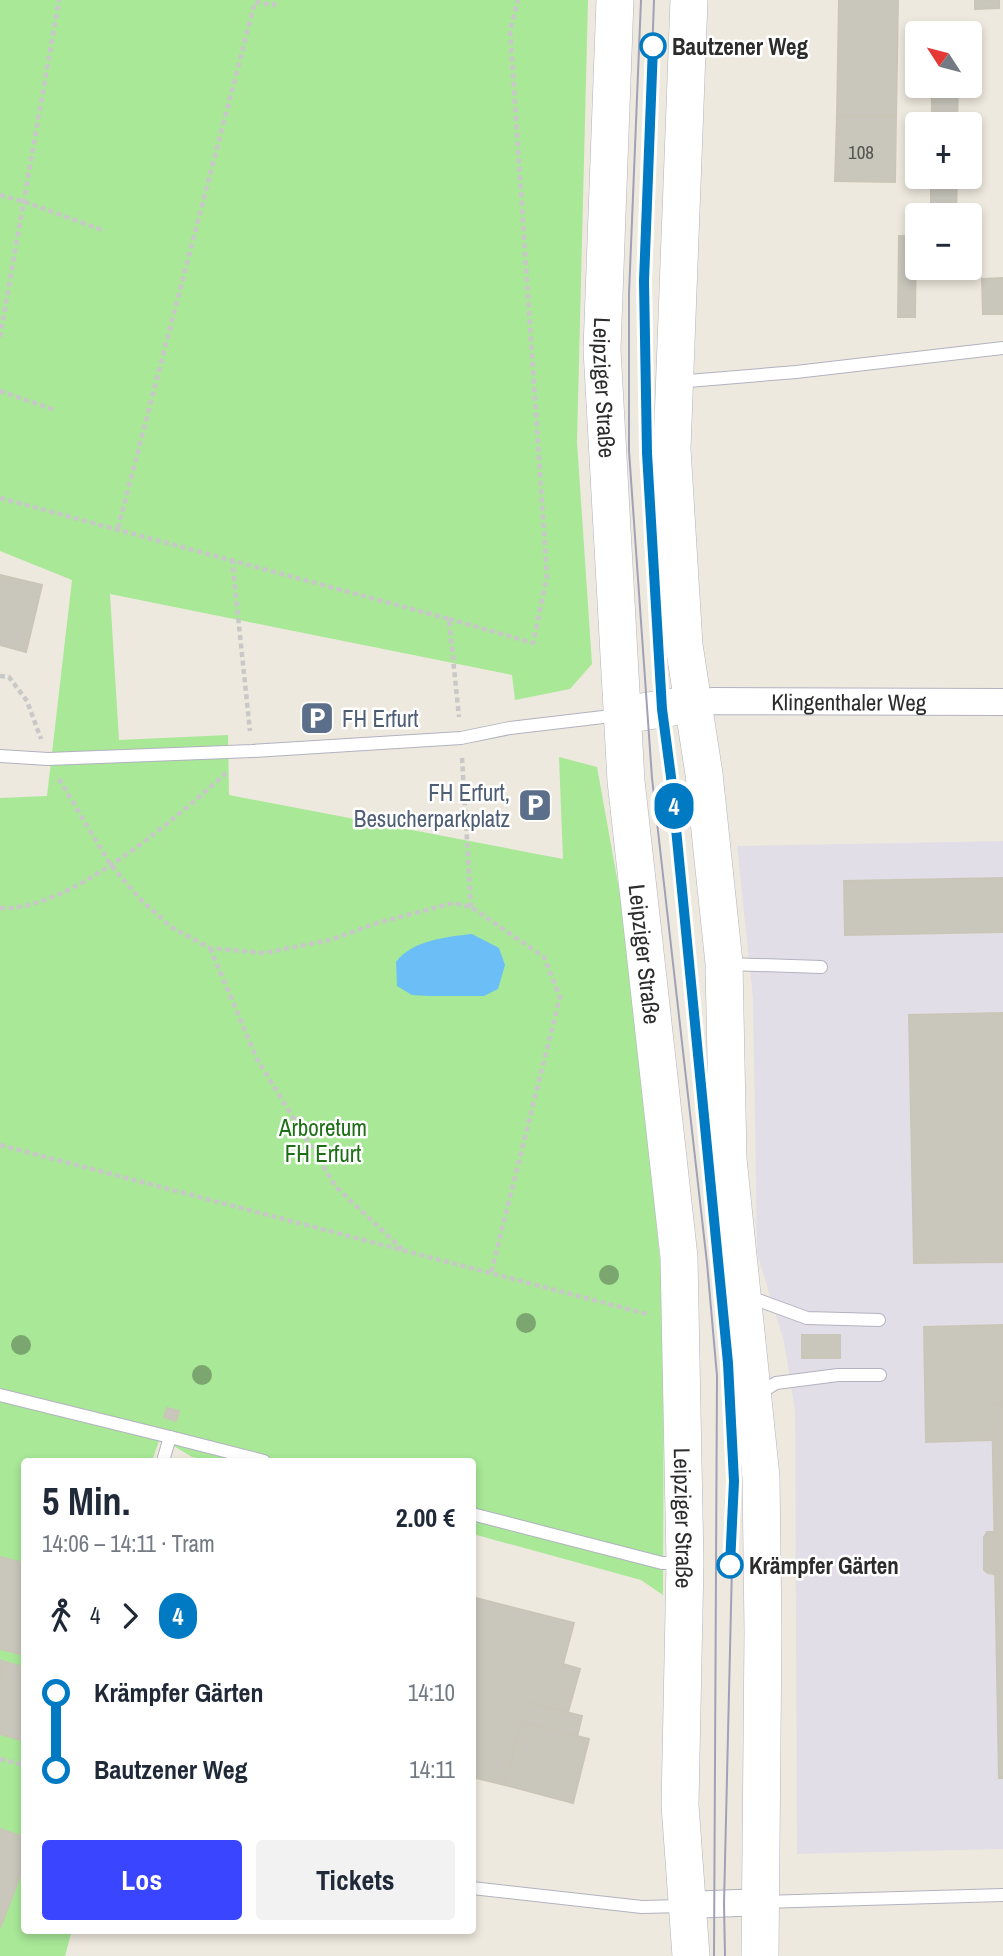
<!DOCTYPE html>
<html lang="de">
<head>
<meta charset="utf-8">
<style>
  body { margin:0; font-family:"Archivo Narrow",sans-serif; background:#f2f2f3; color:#1f2937; height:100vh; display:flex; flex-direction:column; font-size:26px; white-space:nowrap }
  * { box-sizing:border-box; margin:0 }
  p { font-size:23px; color:#747a83 }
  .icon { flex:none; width:38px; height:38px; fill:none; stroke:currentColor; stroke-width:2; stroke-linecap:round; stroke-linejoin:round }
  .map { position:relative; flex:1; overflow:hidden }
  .panel { position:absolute; left:21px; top:1458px; width:455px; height:476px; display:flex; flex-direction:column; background:#fff; border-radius:7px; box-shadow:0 4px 10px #0003 }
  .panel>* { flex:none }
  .badge { padding:0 14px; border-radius:23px; font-size:24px; line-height:46px }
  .needle { width:46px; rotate:306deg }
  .controls { position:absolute; left:905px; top:21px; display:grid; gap:14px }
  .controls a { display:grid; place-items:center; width:77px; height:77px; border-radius:7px; background:#fff; box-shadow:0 4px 10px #0003; font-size:35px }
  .map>.badge { position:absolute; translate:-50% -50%; box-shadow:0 0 0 4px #fff }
  .legs { display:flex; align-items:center; gap:10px; height:77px; padding:0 21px; font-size:23px }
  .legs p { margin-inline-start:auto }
  .summary { display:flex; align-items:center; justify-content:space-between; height:119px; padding:0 21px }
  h1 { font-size:38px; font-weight:700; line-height:52px }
  .action { display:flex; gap:14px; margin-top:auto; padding:14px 21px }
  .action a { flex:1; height:80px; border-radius:7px; background:#3a45ff; color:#fff; font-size:28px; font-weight:700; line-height:80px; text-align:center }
  .action a+a { background:#f2f2f3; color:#1f2937 }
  ul { padding:0 21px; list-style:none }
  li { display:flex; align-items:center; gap:24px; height:77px; font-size:26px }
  li i { display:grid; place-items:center; width:10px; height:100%; margin:0 9px; background:currentColor }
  li i::after { content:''; width:18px; height:18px; margin:-9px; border:5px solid; border-radius:50%; background:#fff }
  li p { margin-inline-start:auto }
  li:first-child i { background:linear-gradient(#0000 50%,currentColor 0) }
  li:last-child i { background:linear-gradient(currentColor 50%,#0000 0) }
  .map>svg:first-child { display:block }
</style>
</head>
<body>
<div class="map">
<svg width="1003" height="1956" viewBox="0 0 1003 1956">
  <rect width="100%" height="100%" fill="#eee9de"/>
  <path fill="#e2dee7" d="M 1003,841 L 1003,1849 L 797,1854 L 795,1411 L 784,1342 L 757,1253 L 753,998 L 737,846 Z"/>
  <path fill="#a8e897" d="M 0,0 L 588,0 L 577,442 L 592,664 L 570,689 L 515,700 L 512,675 L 110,594 L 119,740 L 228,735 L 229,795 L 563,859 L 559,757 L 597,767 L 629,945 L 664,1301 L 663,1595 L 641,1580 L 473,1534 L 472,1461 L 209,1461 L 192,1457 L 160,1438 L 152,1461 L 24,1461 L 24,1930 L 72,1930 L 65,1956 L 0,1956 L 0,798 L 47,796 L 72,580 L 0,551 Z"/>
  <path fill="#6bbff6" d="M 472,934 L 499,948 L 505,965 L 498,989 L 484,996 L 429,996 L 412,995 L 397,986 L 396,962 C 413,940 446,937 472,934 Z"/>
  <g fill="#c9c7bc" stroke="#cac6b7" stroke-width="2">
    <path d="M 839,0 L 898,0 L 896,116 L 837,116 Z"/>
    <path d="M 975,0 L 999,0 L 999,8 L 975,9 Z"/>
    <path d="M 932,86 L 958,86 L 957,124 L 932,124 Z"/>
    <path d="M 837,116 L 896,116 L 895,182 L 835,181 Z"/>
    <path d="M 931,177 L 957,177 L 956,215 L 931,214 Z"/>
    <path d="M 899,236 L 916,236 L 915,317 L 898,317 Z"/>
    <path d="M 1003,278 L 1003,314 L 983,314 L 982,279 Z"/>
    <path d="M 0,575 L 42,585 L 26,652 L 0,645 Z"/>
    <path d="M 1003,878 L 1003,932 L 845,935 L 844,881 Z"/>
    <path d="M 1003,1013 L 1003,1262 L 914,1263 L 909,1015 Z"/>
    <path d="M 1003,1325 L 1003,1404 L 992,1404 L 993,1440 L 926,1442 L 924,1327 Z"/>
    <rect x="802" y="1335" width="38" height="23"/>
    <path d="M 992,1404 L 1003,1404 L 1003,1778 L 999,1778 Z"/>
    <path d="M 167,1408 L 179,1411 L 176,1421 L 164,1417 Z"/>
    <path d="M 987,1532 L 995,1532 L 995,1574 L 988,1573 L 984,1570 L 984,1537 Z"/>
    <path d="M 0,1557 L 24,1563 L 24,1655 L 0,1649 Z"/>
    <path d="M 472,1597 L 574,1623 L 563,1664 L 580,1669 L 568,1712 L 526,1702 L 505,1785 L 472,1777 Z"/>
    <path d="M 0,1660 L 5,1662 L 0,1680 Z"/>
    <path d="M 5,1662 L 24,1667 L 24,1741 L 0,1734 L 0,1680 Z"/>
    <path d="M 526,1702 L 582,1716 L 577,1737 L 521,1722 Z"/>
    <path d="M 521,1722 L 589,1739 L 573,1803 L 505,1785 Z"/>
    <path d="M 0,1829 L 24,1837 L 24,1866 L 0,1928 Z"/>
  </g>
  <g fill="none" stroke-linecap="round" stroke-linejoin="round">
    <g stroke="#b2b2c0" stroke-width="14">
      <g id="service">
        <path d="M 676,382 L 796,372 L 1003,348"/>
        <path d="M 0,756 L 48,759 L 252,751 L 461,738 L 510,728 L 620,715"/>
        <path d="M 728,964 L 821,967"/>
        <path d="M 747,1296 L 807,1318 L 879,1320"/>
        <path d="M 0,1395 L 170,1437"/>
        <path d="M 757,1395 L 776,1383 L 838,1375 L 880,1375"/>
        <path d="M 163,1461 L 170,1437 L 264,1461"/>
        <path d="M 472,1514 L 662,1563 L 681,1563"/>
        <path d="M 472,1888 L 642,1907 L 684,1906"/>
        <path d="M 762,1902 L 1003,1895"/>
      </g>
    </g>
    <g stroke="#b2b2c0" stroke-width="28">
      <g id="minor">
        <path id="s1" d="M 693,704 L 712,701 L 1003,702"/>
        <path d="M 688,1905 L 762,1902"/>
      </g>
    </g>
    <g stroke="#b2b2c0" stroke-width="38">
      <g id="secondary">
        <path id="s2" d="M 615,0 L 602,349 L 626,781 L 679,1257 L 685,1563 L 680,1805 L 691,1956"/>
        <path d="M 689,0 L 672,449 L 684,645 L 704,774 L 724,963 L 728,1159 L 761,1477 L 763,1632 L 760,1956"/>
        <path d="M 623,715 L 693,704"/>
      </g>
    </g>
    <g stroke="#c8c8c8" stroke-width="4.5" stroke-dasharray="5 3.5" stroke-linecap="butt">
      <path d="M 0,195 L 25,202 L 105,231"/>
      <path d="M 0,337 L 59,0"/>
      <path d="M 0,391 L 55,410"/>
      <path d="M 0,498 L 449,619 L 459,717"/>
      <path d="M 118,528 L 255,2 L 274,5 L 275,0"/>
      <path d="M 232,559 L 250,731"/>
      <path d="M 449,619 L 533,643 L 547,576 L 510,30 L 518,0"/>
      <path d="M 0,676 L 9,677 L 27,701 L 41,739"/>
      <path d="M 462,758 L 471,907"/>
      <path d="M 59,779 L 110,864 L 139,898 L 171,927 L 210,948 L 264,953 L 330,940 L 377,923 L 453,903 L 471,907 L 544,957 L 560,997 L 491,1273"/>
      <path d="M 0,908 C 69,912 176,818 226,773"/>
      <path d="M 210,948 L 257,1059 L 336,1187 L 402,1249"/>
      <path d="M 0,1145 L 647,1314"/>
      <path d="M 0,1759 L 24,1765"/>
    </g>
    <use href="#service" stroke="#fff" stroke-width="12"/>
    <use href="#minor" stroke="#fff" stroke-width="26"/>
    <use href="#secondary" stroke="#fff" stroke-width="37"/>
    <g stroke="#a0a0b7" stroke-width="2">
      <path d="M 641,0 L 629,294 L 629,451 L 652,778 L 707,1263 L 717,1376 L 714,1956"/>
      <path d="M 654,0 L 644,281 L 647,453 L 662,709 L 671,777 L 728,1363 L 734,1481 L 724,1904 L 725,1956"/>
    </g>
  </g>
  <g fill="#7ba670">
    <circle cx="609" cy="1275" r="10"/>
    <circle cx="526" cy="1323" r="10"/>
    <circle cx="21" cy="1345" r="10"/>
    <circle cx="202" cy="1375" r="10"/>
  </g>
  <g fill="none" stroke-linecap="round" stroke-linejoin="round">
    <g stroke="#fff" stroke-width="16">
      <path id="line-1" d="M 653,46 L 644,281 L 647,453 L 662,709 L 671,777 L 728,1363 L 734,1481 L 730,1565"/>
    </g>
    <use href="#line-1" stroke="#007ac3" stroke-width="10"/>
  </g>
  <defs>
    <g id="parking-square" transform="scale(1.75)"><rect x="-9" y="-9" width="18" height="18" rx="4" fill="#5c6f8a" stroke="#fff"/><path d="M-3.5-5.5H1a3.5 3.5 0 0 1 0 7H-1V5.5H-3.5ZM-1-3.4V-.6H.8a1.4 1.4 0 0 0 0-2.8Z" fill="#fff"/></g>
  </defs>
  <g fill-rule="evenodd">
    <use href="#parking-square" x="317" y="718"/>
    <use href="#parking-square" x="535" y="805"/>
  </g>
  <g fill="#fff" stroke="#007ac3" stroke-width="3.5">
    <circle cx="653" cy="46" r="12"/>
    <circle cx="730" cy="1565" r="12"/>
  </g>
  <g text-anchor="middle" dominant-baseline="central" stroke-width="5" stroke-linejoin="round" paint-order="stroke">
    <g font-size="19" fill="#535350">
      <text x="861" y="152">108</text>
    </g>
    <g font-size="23" font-weight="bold" fill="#2c2c2c" stroke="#fff" text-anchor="start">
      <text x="672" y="46">Bautzener Weg</text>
      <text x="749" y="1565">Krämpfer Gärten</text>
    </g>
    <g font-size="23" fill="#2c2c2c" stroke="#fff">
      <text stroke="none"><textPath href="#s2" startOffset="388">Leipziger Straße</textPath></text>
      <text stroke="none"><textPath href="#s1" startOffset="156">Klingenthaler Weg</textPath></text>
      <text stroke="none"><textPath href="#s2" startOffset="956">Leipziger Straße</textPath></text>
      <text stroke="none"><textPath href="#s2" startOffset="1522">Leipziger Straße</textPath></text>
    </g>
    <g font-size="23" fill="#4e5e75" stroke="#fff" text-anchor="start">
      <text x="342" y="718">FH Erfurt</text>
      <text x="510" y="792" text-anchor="end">FH Erfurt,<tspan x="510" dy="26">Besucherparkplatz</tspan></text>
    </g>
    <g font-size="23" fill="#1d6f16" stroke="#fff">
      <text x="323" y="1127">Arboretum<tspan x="323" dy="26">FH Erfurt</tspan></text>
    </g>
  </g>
</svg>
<div class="controls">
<a><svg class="needle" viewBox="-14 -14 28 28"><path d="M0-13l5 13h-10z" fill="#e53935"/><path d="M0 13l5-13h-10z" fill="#747a83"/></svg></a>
<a>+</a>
<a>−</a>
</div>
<b class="badge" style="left:674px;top:806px;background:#007ac3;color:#fff">4</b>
<section class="panel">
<div class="summary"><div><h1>5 Min.</h1><p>14:06 – 14:11 · Tram</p></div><b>2.00 €</b></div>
<div class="legs"><svg class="icon" aria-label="walk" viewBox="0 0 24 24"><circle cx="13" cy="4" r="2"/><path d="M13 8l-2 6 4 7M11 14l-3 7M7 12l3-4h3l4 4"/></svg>4<svg class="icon" aria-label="forward" viewBox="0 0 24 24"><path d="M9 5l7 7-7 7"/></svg><b class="badge" style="background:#007ac3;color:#fff">4</b></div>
<ul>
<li><i style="color:#007ac3"></i><b>Krämpfer Gärten</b><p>14:10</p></li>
<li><i style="color:#007ac3"></i><b>Bautzener Weg</b><p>14:11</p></li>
</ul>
<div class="action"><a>Los</a><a>Tickets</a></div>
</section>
</div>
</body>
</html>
